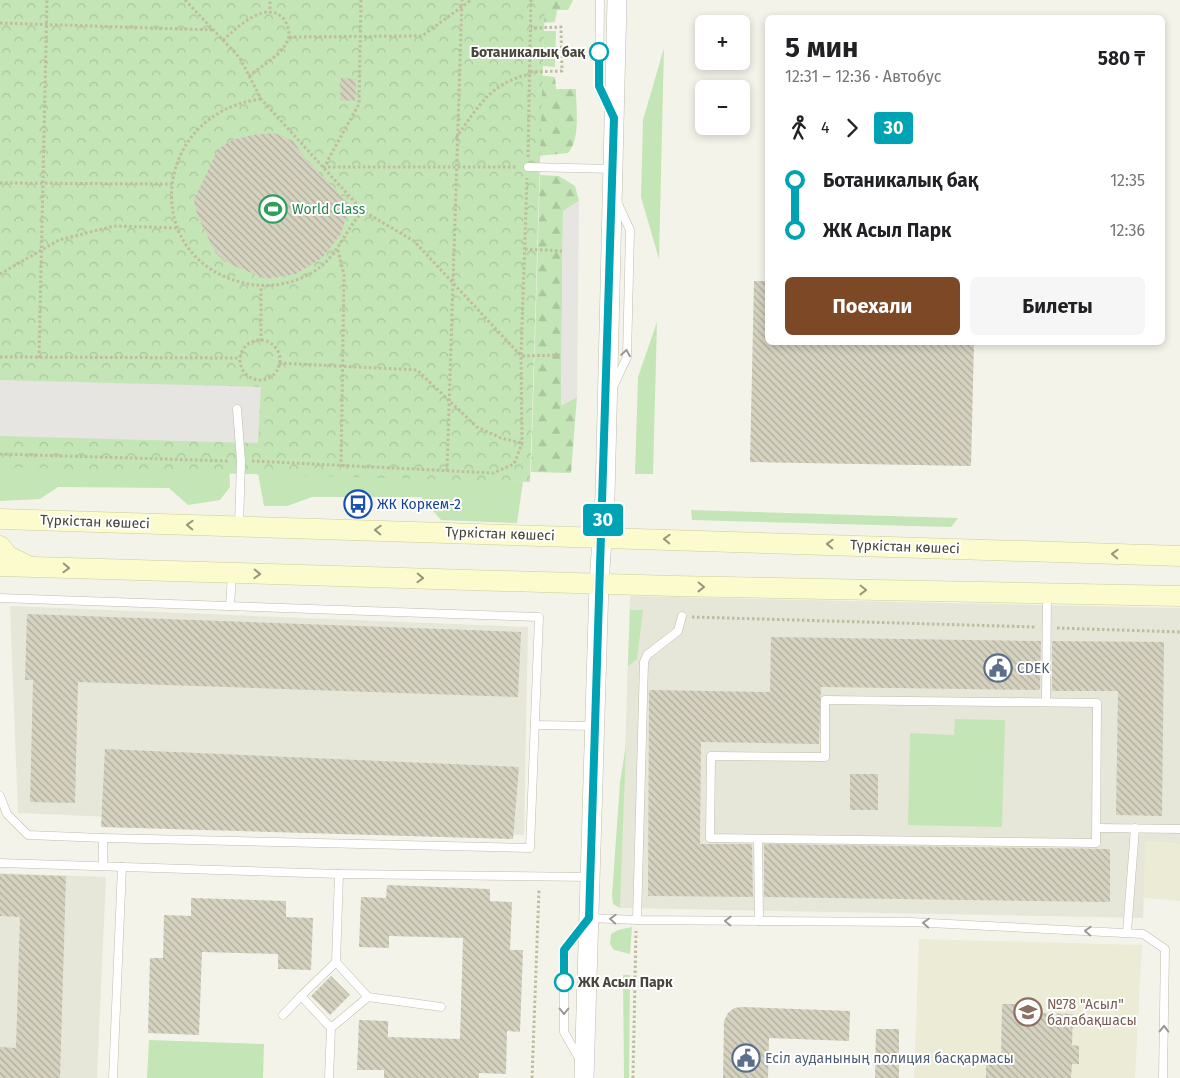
<!DOCTYPE html>
<html lang="ru">
<head>
<meta charset="utf-8">
<style>
  body { margin:0; font-family:"Fira Sans",sans-serif; background:#f6f6f6; color:#202124; height:100vh; display:flex; flex-direction:column; font-size:19px; white-space:nowrap }
  * { box-sizing:border-box; margin:0 }
  p { font-size:16px; color:#757577 }
  .icon { flex:none; width:28px; height:28px; fill:none; stroke:currentColor; stroke-width:2; stroke-linecap:round; stroke-linejoin:round }
  .map { position:relative; flex:1; overflow:hidden }
  .panel { position:absolute; left:765px; top:15px; width:400px; height:330px; display:flex; flex-direction:column; background:#fff; border-radius:8px; box-shadow:0 2px 8px #0003 }
  .panel>* { flex:none }
  .badge { padding:0 10px; border-radius:4px; font-size:18px; line-height:32px }
  .controls { position:absolute; left:695px; top:15px; display:grid; gap:10px }
  .controls a { display:grid; place-items:center; width:55px; height:55px; border-radius:8px; background:#fff; box-shadow:0 2px 8px #0003; font-size:25px }
  .map>.badge { position:absolute; translate:-50% -50%; box-shadow:0 0 0 2px #fff }
  .legs { display:flex; align-items:center; gap:8px; height:55px; padding:0 20px; font-size:16px }
  .legs p { margin-inline-start:auto }
  .summary { display:flex; align-items:center; justify-content:space-between; height:85px; padding:0 20px }
  h1 { font-size:28px; font-weight:700; line-height:38px }
  .cta { display:flex; gap:10px; margin-top:auto; padding:10px 20px }
  .cta a { flex:1; height:58px; border-radius:8px; background:#7c4826; color:#fff; font-size:20px; font-weight:700; line-height:58px; text-align:center }
  .cta a+a { background:#f6f6f6; color:#202124 }
  ul { padding:0 20px; list-style:none }
  li { display:flex; align-items:center; gap:18px; height:50px; font-size:19px }
  li i { display:grid; place-items:center; width:8px; height:100%; margin:0 6px; background:currentColor }
  li i::after { content:''; width:12px; height:12px; margin:-6px; border:4px solid; border-radius:50%; background:#fff }
  li p { margin-inline-start:auto }
  li:first-child i { background:linear-gradient(#0000 50%,currentColor 0) }
  li:last-child i { background:linear-gradient(currentColor 50%,#0000 0) }
  .map>svg:first-child { display:block }
</style>
</head>
<body>
<div class="map">
<svg width="1180" height="1078" viewBox="0 0 1180 1078">
  <defs>
    <pattern id="forest-firs" width="22" height="20" patternUnits="userSpaceOnUse" patternTransform="scale(1.25)"><rect width="22" height="20" fill="#c4e5b6"/><path d="M5 1l3.5 6h-7zM16 11l3.5 6h-7z" fill="#aac69d"/></pattern>
    <pattern id="park-crowns" width="20" height="18" patternUnits="userSpaceOnUse" patternTransform="scale(1.25)"><rect width="20" height="18" fill="#c4e5b6"/><path d="M2 6a3 3 0 1 1 6 0M12 15a3 3 0 1 1 6 0" fill="none" stroke="#aac69d"/></pattern>
    <pattern id="building-back-hatch" width="6" height="6" patternUnits="userSpaceOnUse" patternTransform="scale(1.25)"><rect width="6" height="6" fill="#d5d2c0"/><path d="M-1 5l2 2M0 0l6 6M5-1l2 2" fill="none" stroke="#afac9d"/></pattern>
  </defs>
  <rect width="100%" height="100%" fill="#f4f3ea"/>
  <g fill="#e7e7d9">
    <path d="M 630,596 L 1180,608 L 1180,844 L 1146,841 L 1143,918 L 620,908 Z"/>
    <path d="M 10,606 L 528,627 L 524,835 L 18,813 Z"/>
    <path d="M 0,873 L 106,877 L 97,1078 L 0,1078 Z"/>
  </g>
  <g fill="#ecebd5">
    <path d="M 1145,841 L 1180,844 L 1180,901 L 1144,898 Z"/>
    <path d="M 919,939 L 1142,945 L 1135,1078 L 914,1078 Z"/>
  </g>
  <g fill="#c4e5b6">
    <path d="M 544,31 L 556,31 L 555,67 L 543,66 Z"/>
    <path d="M 664,48 L 659,259 L 641,197 L 643,120 Z"/>
    <path d="M 657,322 L 653,474 L 635,474 L 638,377 Z"/>
    <path d="M 0,458 L 229,461 L 230,487 L 220,500 L 188,505 L 169,488 L 58,487 L 40,499 L 0,501 Z"/>
    <path d="M 256,462 L 523,482 L 517,523 L 441,520 L 421,497 L 312,497 L 287,506 L 264,506 Z"/>
    <path d="M 691,510 L 958,518 L 951,527 L 692,520 Z"/>
    <path d="M 630,610 L 643,610 L 637,659 L 628,666 Z"/>
    <path d="M 955,719 L 1005,720 L 1002,827 L 908,825 L 910,733 L 954,735 Z"/>
    <path d="M 626,745 L 620,908 L 613,904 L 612,896 L 620,782 Z"/>
    <path d="M 632,927 L 630,954 L 614,950 L 610,944 L 611,934 L 618,930 Z"/>
    <path d="M 623,975 L 630,975 L 629,1078 L 624,1078 Z"/>
    <path d="M 149,1040 L 264,1044 L 263,1078 L 147,1078 Z"/>
  </g>
  <g fill="url(#forest-firs)">
    <path d="M 531,0 L 573,0 L 568,10 L 557,10 L 555,22 L 531,24 Z"/>
    <path d="M 530,74 L 555,77 L 556,89 L 576,89 C 576,108 581,139 568,153 L 528,157 Z"/>
    <path d="M 540,175 L 559,176 L 575,186 L 579,201 L 563,211 L 561,405 L 577,397 L 571,473 L 531,472 Z"/>
  </g>
  <path fill="url(#park-crowns)" d="M 0,0 L 545,0 L 530,482 L 0,467 Z"/>
  <g fill="#e6e5e1">
    <path d="M 579,201 L 577,397 L 561,406 L 563,211 Z"/>
    <path d="M 0,380 L 261,387 L 258,443 L 0,436 Z"/>
  </g>
  <g fill="url(#building-back-hatch)">
    <path d="M 341,78 L 356,79 L 355,101 L 340,100 Z"/>
    <path d="M 274,133 L 293,141 L 305,158 L 350,205 L 341,234 L 322,258 L 296,274 L 266,279 L 225,262 L 215,252 L 197,214 L 194,200 L 218,149 L 232,140 L 253,135 Z"/>
    <path d="M 754,281 L 768,281 L 768,342 L 974,342 L 971,466 L 750,462 Z"/>
    <path d="M 27,614 L 521,632 L 518,697 L 78,682 L 75,803 L 30,802 L 33,680 L 25,680 Z"/>
    <path d="M 771,637 L 1041,641 L 1040,690 L 821,687 L 819,744 L 701,742 L 700,844 L 752,844 L 753,897 L 648,896 L 649,690 L 770,692 Z"/>
    <path d="M 1052,641 L 1164,642 L 1162,816 L 1116,815 L 1118,691 L 1052,691 Z"/>
    <path d="M 105,749 L 519,767 L 513,839 L 101,827 Z"/>
    <rect x="850" y="774" width="28" height="36"/>
    <path d="M 764,844 L 1110,849 L 1110,902 L 764,897 Z"/>
    <path d="M 0,874 L 66,876 L 60,1078 L 0,1078 L 0,1047 L 16,1048 L 20,917 L 0,916 Z"/>
    <path d="M 387,885 L 490,889 L 490,901 L 512,902 L 510,950 L 523,950 L 520,1032 L 507,1031 L 506,1074 L 479,1073 L 479,1078 L 384,1078 L 384,1070 L 357,1070 L 359,1020 L 388,1021 L 388,1037 L 460,1039 L 463,938 L 389,936 L 389,948 L 359,947 L 361,897 L 386,898 Z"/>
    <path d="M 191,898 L 286,901 L 286,917 L 313,918 L 311,970 L 278,969 L 278,954 L 202,952 L 199,1035 L 148,1033 L 150,958 L 163,958 L 164,915 L 191,916 Z"/>
    <path d="M 331,976 L 350,995 L 330,1015 L 311,996 Z"/>
    <path d="M 1002,1004 L 1041,1004 L 1040,1013 L 1073,1014 L 1072,1045 L 1079,1046 L 1079,1064 L 1072,1064 L 1071,1078 L 986,1078 L 986,1054 L 1001,1055 Z"/>
    <path d="M 742,1007 L 850,1011 L 849,1041 L 769,1038 L 768,1078 L 723,1078 L 724,1021 L 728,1013 L 734,1008 Z"/>
    <path d="M 876,1029 L 899,1029 L 899,1078 L 875,1078 Z"/>
  </g>
  <g fill="none" stroke-linecap="round" stroke-linejoin="round">
    <g stroke="#bfbdad" stroke-width="9">
      <g id="service">
        <path d="M 600,0 L 599,87 L 609,108"/>
        <path d="M 528,167 L 613,169"/>
        <path d="M 614,385 L 627,357 L 630,230 L 617,202"/>
        <path d="M 237,409 L 241,461 L 239,526"/>
        <path d="M 0,598 L 539,617 L 530,848 L 103,838"/>
        <path d="M 230,606 L 232,574"/>
        <path d="M 825,700 L 1097,703 L 1096,843 L 710,838 L 711,756 L 825,757 Z"/>
        <path d="M 1046,702 L 1047,594"/>
        <path d="M 535,725 L 595,726"/>
        <path d="M 0,796 L 7,814 L 28,835 L 103,838 L 103,866"/>
        <path d="M 1097,828 L 1180,829"/>
        <path d="M 758,839 L 759,921"/>
        <path d="M 0,863 L 339,874 L 590,877"/>
        <path d="M 637,920 L 644,662 L 647,655 L 678,631 L 682,616"/>
        <path d="M 1127,932 L 1135,828"/>
        <path d="M 336,962 L 301,996 L 331,1028 L 368,997 L 336,962 L 339,874"/>
        <path d="M 368,997 L 441,1007"/>
        <path d="M 283,1015 L 301,996"/>
        <path d="M 580,1060 L 564,1032 L 564,950 L 589,918 L 637,920 L 910,922 L 1143,934 L 1165,949 L 1163,1078"/>
        <path d="M 113,1078 L 122,867"/>
        <path d="M 329,1078 L 331,1028"/>
      </g>
    </g>
    <g stroke="#bfbdad" stroke-width="20">
      <path id="tertiary" d="M 584,1078 L 599,583 L 605,496 L 617,0"/>
    </g>
    <g stroke="#cdcd9b" stroke-width="21">
      <g id="secondary">
        <path d="M 0,519 L 1180,556"/>
        <path d="M 0,546 L 8,556 L 28,566"/>
        <path d="M 0,566 L 674,586 L 1180,596"/>
      </g>
    </g>
    <g stroke="#c0bc9f" stroke-width="3" stroke-dasharray="2.5 2.5" stroke-linecap="butt">
      <path d="M 185,0 L 240,58 L 261,99 L 363,211 L 414,241 L 521,356 L 561,355"/>
      <path d="M 361,0 L 359,104 L 324,167 L 517,167"/>
      <path d="M 270,9 L 270,0"/>
      <path d="M 0,23 L 214,30"/>
      <path d="M 289,37 L 422,36 L 471,0"/>
      <path d="M 223,40 C 238,27 265,0 283,18 C 287,23 291,33 288,39 C 284,54 261,66 249,76"/>
      <path d="M 530,72 L 562,71 L 561,27 L 531,28"/>
      <path d="M 261,99 C 151,113 139,259 244,283 C 268,289 293,284 313,272 C 338,257 344,231 363,211"/>
      <path d="M 456,138 C 478,107 490,83 530,74"/>
      <path d="M 528,157 L 531,0"/>
      <path d="M 0,183 L 172,184"/>
      <path d="M 525,249 L 562,251"/>
      <path d="M 338,250 L 344,275 L 341,466"/>
      <path d="M 0,274 L 59,240 L 114,226 L 178,228"/>
      <circle cx="260" cy="360" r="20"/>
      <path d="M 261,341 L 261,286"/>
      <path d="M 0,357 L 240,358"/>
      <path d="M 39,358 L 47,0"/>
      <path d="M 279,363 L 417,370 L 477,427 L 501,438 L 522,443"/>
      <path d="M 0,454 L 229,461"/>
      <path d="M 252,461 L 493,473 L 514,464 L 522,443 L 521,356 L 527,178"/>
      <path d="M 447,471 L 462,0"/>
      <path d="M 692,617 L 1036,627"/>
      <path d="M 1057,628 L 1180,632"/>
      <path d="M 532,1078 L 539,889"/>
      <path d="M 633,1078 L 636,931"/>
    </g>
    <use href="#service" stroke="#fff" stroke-width="8"/>
    <use href="#tertiary" stroke="#fff" stroke-width="19"/>
    <use href="#secondary" stroke="#fbfbcd" stroke-width="20"/>
  </g>
  <defs><path id="oneway-chevron" d="M-2-3.5L2.5 0L-2 3.5" fill="none" stroke-width="1.6" stroke-linecap="round" stroke-linejoin="round" transform="scale(1.25)"/></defs>
  <g stroke="#9a9992">
    <use href="#oneway-chevron" transform="translate(626 353) rotate(-81)"/>
    <use href="#oneway-chevron" transform="translate(613 919) rotate(-177)"/>
    <use href="#oneway-chevron" transform="translate(728 921) rotate(-179)"/>
    <use href="#oneway-chevron" transform="translate(926 923) rotate(-177)"/>
    <use href="#oneway-chevron" transform="translate(1088 931) rotate(-177)"/>
    <use href="#oneway-chevron" transform="translate(564 1011) rotate(90)"/>
    <use href="#oneway-chevron" transform="translate(1164 1029) rotate(-89)"/>
  </g>
  <g stroke="#98977c">
    <use href="#oneway-chevron" transform="translate(190 525) rotate(-178)"/>
    <use href="#oneway-chevron" transform="translate(378 530) rotate(-178)"/>
    <use href="#oneway-chevron" transform="translate(667 539) rotate(-178)"/>
    <use href="#oneway-chevron" transform="translate(830 544) rotate(-178)"/>
    <use href="#oneway-chevron" transform="translate(1115 554) rotate(-178)"/>
    <use href="#oneway-chevron" transform="translate(66 568) rotate(2)"/>
    <use href="#oneway-chevron" transform="translate(257 574) rotate(2)"/>
    <use href="#oneway-chevron" transform="translate(420 578) rotate(2)"/>
    <use href="#oneway-chevron" transform="translate(701 587) rotate(1)"/>
    <use href="#oneway-chevron" transform="translate(863 590) rotate(1)"/>
  </g>
  <g fill="none" stroke-linecap="round" stroke-linejoin="round">
    <g stroke="#fff" stroke-width="11">
      <path id="line-1" d="M 564,982 L 564,950 L 589,918 C 599,651 608,384 614,118 L 599,86 L 599,52"/>
    </g>
    <use href="#line-1" stroke="#00a3b4" stroke-width="8"/>
  </g>
  <defs>
    <g id="stadium-ring" transform="scale(1.4375)"><circle r="9.5" fill="#fff" stroke="#2e9e5b" stroke-width="1.5"/><path d="M0-5a6.5 5 0 1 0 0 10a6.5 5 0 1 0 0-10ZM-3.5-1.8h7v3.6h-7Z" fill="#2e9e5b"/></g>
    <g id="bus-ring" transform="scale(1.4375)"><circle r="9.5" fill="#fff" stroke="#1a4fb4" stroke-width="1.5"/><path d="M-5-6H5V4H4V6H2V4H-2V6H-4V4H-5ZM-3.5-4V0h7V-4ZM-3.5 1.2v1.5H-2V1.2ZM2 1.2v1.5H3.5V1.2Z" fill="#1a4fb4"/></g>
    <g id="civic-ring" transform="scale(1.4375)"><circle r="9.5" fill="#fff" stroke="#5c6f8a" stroke-width="1.5"/><path d="M-.6-6.5H3V-4.5H.6V-3L4-1V1h2V6H-6V1h2V-1L-.6-3ZM-1.2 2.5V6h2.4V2.5Z" fill="#5c6f8a"/></g>
    <g id="school-ring" transform="scale(1.4375)"><circle r="9.5" fill="#fff" stroke="#8d6e63" stroke-width="1.5"/><path d="M0-5L7-2L0 1L-7-2ZM-4 1L0 2.5L4 1V4Q0 6-4 4Z" fill="#8d6e63"/></g>
  </defs>
  <g fill-rule="evenodd">
    <use href="#stadium-ring" x="273" y="209"/>
    <use href="#bus-ring" x="358" y="504"/>
    <use href="#civic-ring" x="998" y="668"/>
    <use href="#school-ring" x="1028" y="1012"/>
    <use href="#civic-ring" x="746" y="1058"/>
  </g>
  <g fill="#fff" stroke="#00a3b4" stroke-width="2.5">
    <circle cx="599" cy="52" r="9"/>
    <circle cx="564" cy="982" r="9"/>
  </g>
  <g text-anchor="middle" dominant-baseline="central" stroke-width="4" stroke-linejoin="round" paint-order="stroke">
    <g font-size="14" font-weight="bold" fill="#474539" stroke="#fff" text-anchor="end">
      <text x="585" y="52">Ботаникалық бақ</text>
      <text x="578" y="982" text-anchor="start">ЖК Асыл Парк</text>
    </g>
    <g font-size="14" fill="#27864d" stroke="#fff" text-anchor="start">
      <text x="292" y="209">World Class</text>
    </g>
    <g font-size="14" fill="#164399" stroke="#fff" text-anchor="start">
      <text x="377" y="504">ЖК Коркем-2</text>
    </g>
    <g font-size="14" fill="#474539" stroke="#fff">
      <text transform="translate(95 522) rotate(2)">Түркістан көшесі</text>
      <text transform="translate(500 534) rotate(2)">Түркістан көшесі</text>
      <text transform="translate(905 547) rotate(2)">Түркістан көшесі</text>
    </g>
    <g font-size="14" fill="#4e5e75" stroke="#fff" text-anchor="start">
      <text x="1017" y="668">CDEK</text>
      <text x="765" y="1058">Есіл ауданының полиция басқармасы</text>
    </g>
    <g font-size="14" fill="#785e54" stroke="#fff" text-anchor="start">
      <text x="1047" y="1004">№78 "Асыл"<tspan x="1047" dy="16">балабақшасы</tspan></text>
    </g>
  </g>
</svg>
<div class="controls">
<a>+</a>
<a>−</a>
</div>
<b class="badge" style="left:603px;top:520px;background:#00a3b4;color:#fff">30</b>
<section class="panel">
<div class="summary"><div><h1>5 мин</h1><p>12:31 – 12:36 · Автобус</p></div><b>580 ₸</b></div>
<div class="legs"><svg class="icon" aria-label="walk" viewBox="0 0 24 24"><circle cx="13" cy="4" r="2"/><path d="M13 8l-2 6 4 7M11 14l-3 7M7 12l3-4h3l4 4"/></svg>4<svg class="icon" aria-label="forward" viewBox="0 0 24 24"><path d="M9 5l7 7-7 7"/></svg><b class="badge" style="background:#00a3b4;color:#fff">30</b></div>
<ul>
<li><i style="color:#00a3b4"></i><b>Ботаникалық бақ</b><p>12:35</p></li>
<li><i style="color:#00a3b4"></i><b>ЖК Асыл Парк</b><p>12:36</p></li>
</ul>
<div class="cta"><a>Поехали</a><a>Билеты</a></div>
</section>
</div>
</body>
</html>
